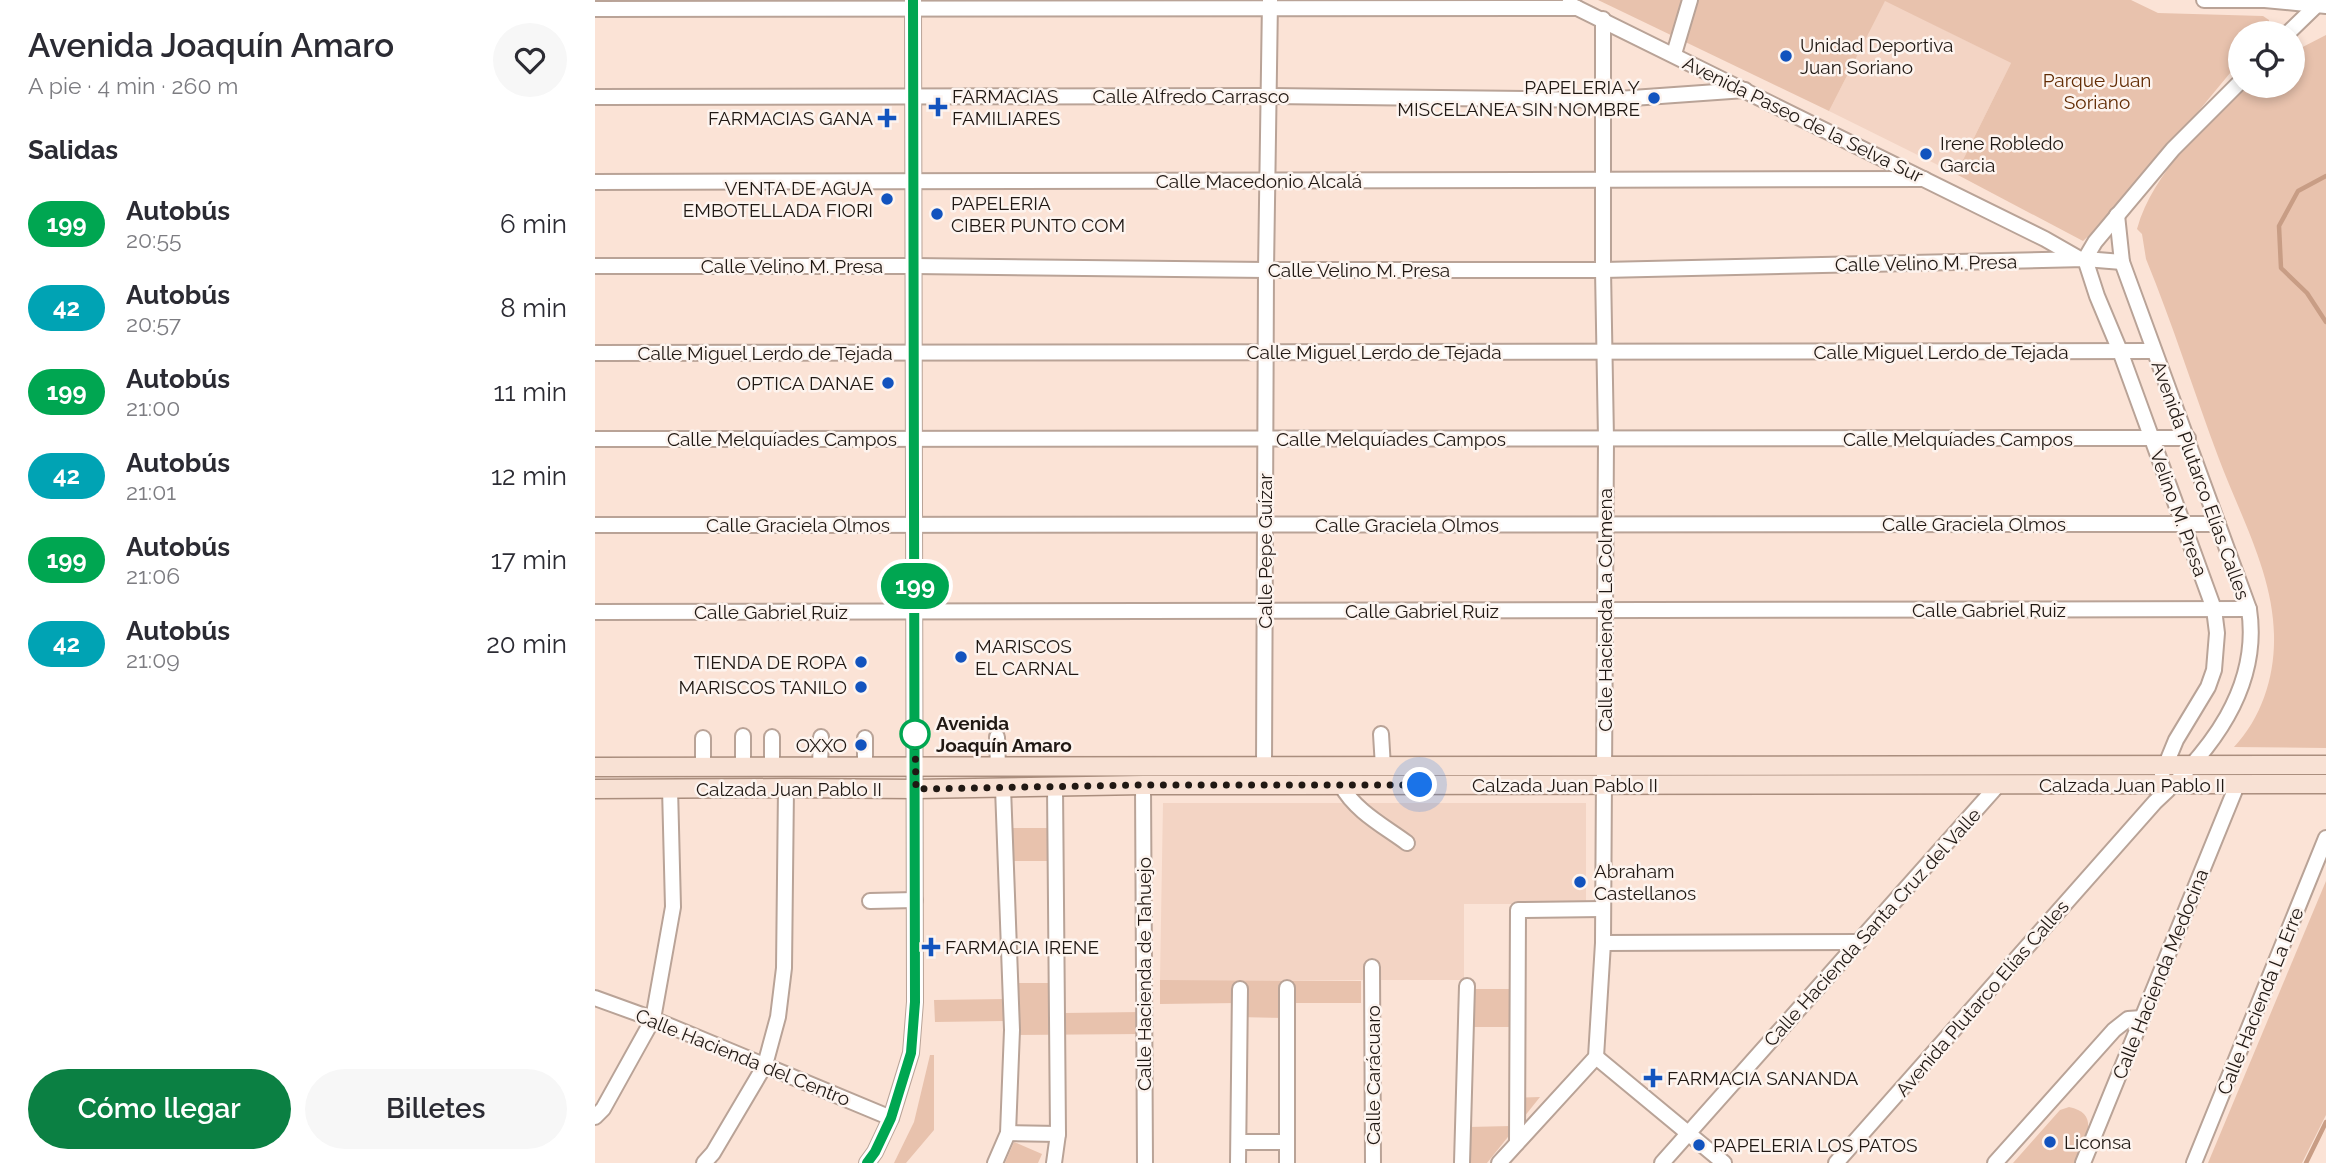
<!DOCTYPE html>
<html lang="es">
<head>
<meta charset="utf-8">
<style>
  body { margin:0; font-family:Raleway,sans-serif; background:#f7f7f7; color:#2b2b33; height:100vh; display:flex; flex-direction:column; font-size:26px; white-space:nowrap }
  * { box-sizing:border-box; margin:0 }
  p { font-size:23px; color:#7c7c81 }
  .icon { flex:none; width:38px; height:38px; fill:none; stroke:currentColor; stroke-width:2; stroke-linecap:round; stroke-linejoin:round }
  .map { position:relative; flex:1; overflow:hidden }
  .side { display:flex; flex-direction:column; background:#fff; width:595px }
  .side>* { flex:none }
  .badge { padding:0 14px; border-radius:23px; font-size:24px; line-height:46px }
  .buttons { position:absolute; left:1633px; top:21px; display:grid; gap:14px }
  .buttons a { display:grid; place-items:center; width:77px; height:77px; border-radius:50%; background:#fff; box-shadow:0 4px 10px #0003; font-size:35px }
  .you { position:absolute; width:35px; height:35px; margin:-18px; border:5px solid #fff; border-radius:50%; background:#1a73e8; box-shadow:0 0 0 10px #1a73e833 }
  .map>.badge { position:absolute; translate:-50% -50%; box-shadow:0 0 0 4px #fff }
  h2 { padding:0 28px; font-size:26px; line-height:63px }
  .round { display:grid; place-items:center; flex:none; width:74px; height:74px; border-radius:37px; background:#f7f7f7 }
  .summary { display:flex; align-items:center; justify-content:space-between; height:119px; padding:0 28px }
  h1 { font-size:33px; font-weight:600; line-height:52px }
  .primary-button { display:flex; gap:14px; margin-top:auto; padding:14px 28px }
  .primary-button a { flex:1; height:80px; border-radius:42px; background:#0b8043; color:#fff; font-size:28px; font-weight:600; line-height:80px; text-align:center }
  .primary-button a+a { background:#f7f7f7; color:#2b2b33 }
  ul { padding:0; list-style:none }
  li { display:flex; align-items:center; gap:21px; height:84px; padding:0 28px }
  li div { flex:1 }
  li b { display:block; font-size:26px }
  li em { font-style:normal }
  li .badge { min-width:77px; font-weight:700; text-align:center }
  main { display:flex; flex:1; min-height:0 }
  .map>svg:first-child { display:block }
</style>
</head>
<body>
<main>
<section class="side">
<div class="summary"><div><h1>Avenida Joaquín Amaro</h1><p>A pie · 4 min · 260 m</p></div><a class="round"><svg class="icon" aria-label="heart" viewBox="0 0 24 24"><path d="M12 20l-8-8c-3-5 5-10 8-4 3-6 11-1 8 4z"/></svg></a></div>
<h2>Salidas</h2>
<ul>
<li><span class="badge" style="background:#00a651;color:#fff">199</span><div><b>Autobús</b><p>20:55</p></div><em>6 min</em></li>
<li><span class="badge" style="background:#00a3b4;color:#fff">42</span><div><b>Autobús</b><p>20:57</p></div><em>8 min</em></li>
<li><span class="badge" style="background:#00a651;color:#fff">199</span><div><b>Autobús</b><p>21:00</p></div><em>11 min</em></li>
<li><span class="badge" style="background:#00a3b4;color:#fff">42</span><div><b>Autobús</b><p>21:01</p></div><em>12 min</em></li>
<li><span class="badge" style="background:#00a651;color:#fff">199</span><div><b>Autobús</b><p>21:06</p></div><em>17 min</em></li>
<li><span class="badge" style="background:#00a3b4;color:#fff">42</span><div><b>Autobús</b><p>21:09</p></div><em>20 min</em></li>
</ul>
<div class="primary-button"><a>Cómo llegar</a><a>Billetes</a></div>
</section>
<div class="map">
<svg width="1731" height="1163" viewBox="0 0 1731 1163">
  <rect width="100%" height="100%" fill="#fbe3d6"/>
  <g fill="#f3d4c4">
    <path d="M 1290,0 L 1416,63 L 1361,174 L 1234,111 Z"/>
    <path d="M 568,803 L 991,803 L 991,904 L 869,904 L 869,980 L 565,980 Z"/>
  </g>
  <g fill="#e8c2ad">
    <path d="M 1003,0 L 1536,0 L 1563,13 L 1668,16 L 1674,20 L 1674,26 L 1668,33 L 1645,33 L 1645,61 L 1520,212 L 1488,241 L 1361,174 L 1416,63 L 1290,1 L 1234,111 Z"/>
    <path d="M 1731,35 L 1731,748 L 1639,747 C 1667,717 1680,676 1679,635 C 1678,574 1645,515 1624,459 C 1599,392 1578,325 1551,259 L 1547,234 L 1542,229 C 1559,170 1610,126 1654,86 L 1698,86 L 1698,52 Z"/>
    <rect x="416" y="828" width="41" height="33"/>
    <path d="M 1731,881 L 1731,1115 L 1707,1163 L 1613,1163 Z"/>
    <path d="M 565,980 L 766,981 L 766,1003 L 695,1003 L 694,1018 L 643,1017 L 643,1003 L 565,1004 Z"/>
    <path d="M 412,983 L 468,983 L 469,1013 L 546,1012 L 546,1034 L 411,1035 L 410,1021 L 340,1022 L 339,1000 L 411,999 Z"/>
    <path d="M 875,989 L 916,989 L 916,1027 L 874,1027 Z"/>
    <path d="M 335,1055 L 339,1055 L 339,1130 L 311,1163 L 299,1163 L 319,1122 Z"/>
    <path d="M 945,1097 L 892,1163 L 871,1163 L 873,1127 L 916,1126 L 917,1098 Z"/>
    <path d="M 1474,1107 C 1508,1114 1488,1142 1480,1163 L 1418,1163 L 1465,1110 Z"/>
    <path d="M 419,1142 L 447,1154 L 443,1163 L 410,1163 Z"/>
  </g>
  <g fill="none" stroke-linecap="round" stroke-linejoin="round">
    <g stroke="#c89d85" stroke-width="4.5">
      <path d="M 1731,176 L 1703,191 L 1684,226 L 1686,268 L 1712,293 L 1731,322"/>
      <path d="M 1711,1163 L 1731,1122"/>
    </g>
    <g stroke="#b9a397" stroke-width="18">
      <g id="minor">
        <path d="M 1609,0 L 1670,0 L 1731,6"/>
        <path d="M 974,4 L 1450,239 L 1485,259"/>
        <path d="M 0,9 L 982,8"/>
        <path d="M 1693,33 L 1726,1"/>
        <path d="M 1079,54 L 1095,0"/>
        <path d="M 0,97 L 674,96 L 1009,100 L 1150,90"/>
        <path d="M 0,182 L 1329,179"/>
        <path d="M 1490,259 L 1502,296 L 1525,351 L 1619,609 L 1622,633 L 1619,670 L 1613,687 L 1581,740 L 1567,774"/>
        <path d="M 1490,259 L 1500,242 L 1578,149 L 1645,82"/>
        <path d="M 0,266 L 319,266 L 671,270 L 1008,270 L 1490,259 L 1527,262"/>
        <path d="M 0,353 L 1559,351"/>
        <path d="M 0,439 L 1593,438"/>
        <path d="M 0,525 L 1623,524"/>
        <path d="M 0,612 L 1654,609"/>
        <path d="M 786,734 L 788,767"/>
        <path d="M 148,736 L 148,767"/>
        <path d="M 402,737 L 403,767"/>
        <path d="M 270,738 L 270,767"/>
        <path d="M 108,767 L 108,738"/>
        <path d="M 177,767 L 177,737"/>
        <path d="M 225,767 L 226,737"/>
        <path d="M 669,767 L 671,270 L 675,1"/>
        <path d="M 548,785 L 550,1163"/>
        <path d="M 746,785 C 760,811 789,826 812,843"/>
        <path d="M 275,901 L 320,900"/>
        <path d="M 1008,943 L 1264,942"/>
        <path d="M 777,967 L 778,1163"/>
        <path d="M 692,988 L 692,1163"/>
        <path d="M 0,998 L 58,1019 L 296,1118"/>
        <path d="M 1001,1057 L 1129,1163"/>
        <path d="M 0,1117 L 8,1109 L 58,1019 L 78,907 L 75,788"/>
        <path d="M 413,1133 L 463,1134"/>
        <path d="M 644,1142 L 692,1142"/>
        <path d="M 922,1143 L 923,910 L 1008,909"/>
        <path d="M 109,1163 L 118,1153 L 170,1065 L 183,1017 L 189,968 L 191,788"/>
        <path d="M 272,1163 L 280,1152 L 296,1118 L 316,1053 L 320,1002 L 318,0"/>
        <path d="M 400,1163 L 413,1133 L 417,1030 L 408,788"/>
        <path d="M 459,1163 L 463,1134 L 460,787"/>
        <path d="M 643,1163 L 645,989"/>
        <path d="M 867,1163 L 872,986"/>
        <path d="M 904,1163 L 1001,1057 L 1008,943 L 1010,610 L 1011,439 L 1008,270 L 1008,19"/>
        <path d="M 1067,1163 L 1403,785"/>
        <path d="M 1241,1163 L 1560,802 C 1615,752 1666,688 1654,609 L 1527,262 L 1522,215"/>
        <path d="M 1400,1163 L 1519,1030 L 1533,1019 L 1547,1018"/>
        <path d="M 1488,1163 L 1642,785"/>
        <path d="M 1599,1163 L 1731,838"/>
      </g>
    </g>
    <g stroke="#aa8e7e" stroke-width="21">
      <g id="major">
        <path d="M 0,767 L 1731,765"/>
        <path d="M 0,789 L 191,788 L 321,789 L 548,785 L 1731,784"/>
      </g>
    </g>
    <use href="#minor" stroke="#fff" stroke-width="14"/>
    <use href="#major" stroke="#f8e1d4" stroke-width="18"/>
  </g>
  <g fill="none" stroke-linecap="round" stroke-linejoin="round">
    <g stroke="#fff" stroke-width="16">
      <path id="line" d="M 272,1163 L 280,1152 L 296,1118 L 316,1053 L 320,1002 L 318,0"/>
    </g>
    <use href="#line" stroke="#00a651" stroke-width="10"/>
    <path stroke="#201813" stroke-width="7" stroke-dasharray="0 12.6" d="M 320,734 L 321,789 L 548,785 L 825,785"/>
  </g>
  <g fill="#1253be" stroke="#fdf4ef" stroke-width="2.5">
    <circle cx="1191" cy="56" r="7"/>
    <circle cx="1059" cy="98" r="7"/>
    <path d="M339.5 96.5h7v7h7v7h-7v7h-7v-7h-7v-7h7z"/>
    <path d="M288.5 107.5h7v7h7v7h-7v7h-7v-7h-7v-7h7z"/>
    <circle cx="1331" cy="154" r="7"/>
    <circle cx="292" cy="199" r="7"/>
    <circle cx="342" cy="214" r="7"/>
    <circle cx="293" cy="383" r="7"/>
    <circle cx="366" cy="657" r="7"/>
    <circle cx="266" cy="662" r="7"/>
    <circle cx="266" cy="687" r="7"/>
    <circle cx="266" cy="745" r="7"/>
    <circle cx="985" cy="882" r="7"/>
    <path d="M332.5 936.5h7v7h7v7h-7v7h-7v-7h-7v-7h7z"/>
    <path d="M1054.5 1067.5h7v7h7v7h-7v7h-7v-7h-7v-7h7z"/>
    <circle cx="1455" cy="1142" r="7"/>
    <circle cx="1104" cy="1145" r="7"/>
  </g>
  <circle fill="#fff" stroke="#00a651" stroke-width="3.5" cx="320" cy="734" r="14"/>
  <g text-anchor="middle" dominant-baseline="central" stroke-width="5" stroke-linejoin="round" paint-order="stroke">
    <g font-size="19" fill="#201813" stroke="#fdf4ef" text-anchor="start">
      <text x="1205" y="45">Unidad Deportiva<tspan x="1205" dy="22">Juan Soriano</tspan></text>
      <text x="1045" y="87" text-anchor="end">PAPELERIA Y<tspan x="1045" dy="22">MISCELANEA SIN NOMBRE</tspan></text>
      <text x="357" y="96">FARMACIAS<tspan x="357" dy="22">FAMILIARES</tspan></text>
      <text x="278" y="118" text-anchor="end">FARMACIAS GANA</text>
      <text x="1345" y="143">Irene Robledo<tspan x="1345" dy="22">Garcia</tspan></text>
      <text x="278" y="188" text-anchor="end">VENTA DE AGUA<tspan x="278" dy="22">EMBOTELLADA FIORI</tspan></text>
      <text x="356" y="203">PAPELERIA<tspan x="356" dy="22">CIBER PUNTO COM</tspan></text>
      <text x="279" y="383" text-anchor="end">OPTICA DANAE</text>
      <text x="380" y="646">MARISCOS<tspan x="380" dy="22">EL CARNAL</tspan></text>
      <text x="252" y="662" text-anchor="end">TIENDA DE ROPA</text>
      <text x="252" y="687" text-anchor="end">MARISCOS TANILO</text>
      <text x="252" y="745" text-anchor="end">OXXO</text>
      <text x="999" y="871">Abraham<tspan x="999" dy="22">Castellanos</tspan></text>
      <text x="350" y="947">FARMACIA IRENE</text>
      <text x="1072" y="1078">FARMACIA SANANDA</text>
      <text x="1469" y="1142">Liconsa</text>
      <text x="1118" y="1145">PAPELERIA LOS PATOS</text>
    </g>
    <g font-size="19" fill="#622c04" stroke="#fdf4ef">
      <text x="1502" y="80">Parque Juan<tspan x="1502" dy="22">Soriano</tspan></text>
    </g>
    <g font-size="19" fill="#201813" stroke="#fdf4ef">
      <text x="596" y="96">Calle Alfredo Carrasco</text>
      <text transform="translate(1208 119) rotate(26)">Avenida Paseo de la Selva Sur</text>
      <text x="664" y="181">Calle Macedonio Alcalá</text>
      <text transform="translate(1331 263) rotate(-1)">Calle Velino M. Presa</text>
      <text x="197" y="266">Calle Velino M. Presa</text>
      <text x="764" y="270">Calle Velino M. Presa</text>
      <text x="779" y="352">Calle Miguel Lerdo de Tejada</text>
      <text x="1346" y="352">Calle Miguel Lerdo de Tejada</text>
      <text x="170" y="353">Calle Miguel Lerdo de Tejada</text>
      <text x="187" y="439">Calle Melquíades Campos</text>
      <text x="796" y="439">Calle Melquíades Campos</text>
      <text x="1363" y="439">Calle Melquíades Campos</text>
      <text transform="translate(1606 480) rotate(70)">Avenida Plutarco Elías Calles</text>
      <text transform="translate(1584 513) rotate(70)">Velino M. Presa</text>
      <text x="1379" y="524">Calle Graciela Olmos</text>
      <text x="203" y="525">Calle Graciela Olmos</text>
      <text x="812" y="525">Calle Graciela Olmos</text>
      <text transform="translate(670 551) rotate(-90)">Calle Pepe Guízar</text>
      <text transform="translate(1010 610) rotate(-90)">Calle Hacienda La Colmena</text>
      <text x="1394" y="610">Calle Gabriel Ruiz</text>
      <text x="827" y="611">Calle Gabriel Ruiz</text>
      <text x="176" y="612">Calle Gabriel Ruiz</text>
      <text x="970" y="785">Calzada Juan Pablo II</text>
      <text x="1537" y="785">Calzada Juan Pablo II</text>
      <text x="194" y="789">Calzada Juan Pablo II</text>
      <text transform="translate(1277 927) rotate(-48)">Calle Hacienda Santa Cruz del Valle</text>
      <text transform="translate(549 974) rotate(-90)">Calle Hacienda de Tahuejo</text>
      <text transform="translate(1565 974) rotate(-68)">Calle Hacienda Medocina</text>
      <text transform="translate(1387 998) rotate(-49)">Avenida Plutarco Elías Calles</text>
      <text transform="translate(1665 1001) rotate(-68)">Calle Hacienda La Erre</text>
      <text transform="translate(148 1057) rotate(22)">Calle Hacienda del Centro</text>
      <text transform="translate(778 1075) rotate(-90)">Calle Carácuaro</text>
    </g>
    <g font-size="19" font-weight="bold" fill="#201813" stroke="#fdf4ef" text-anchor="start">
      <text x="341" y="723">Avenida<tspan x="341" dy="22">Joaquín Amaro</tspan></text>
    </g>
  </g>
</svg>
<div class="buttons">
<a><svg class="icon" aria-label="locate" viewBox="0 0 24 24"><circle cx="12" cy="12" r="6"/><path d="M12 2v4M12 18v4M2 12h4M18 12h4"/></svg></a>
</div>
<div class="you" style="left:825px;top:785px"></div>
<b class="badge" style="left:320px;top:586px;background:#00a651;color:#fff">199</b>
</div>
</main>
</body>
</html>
